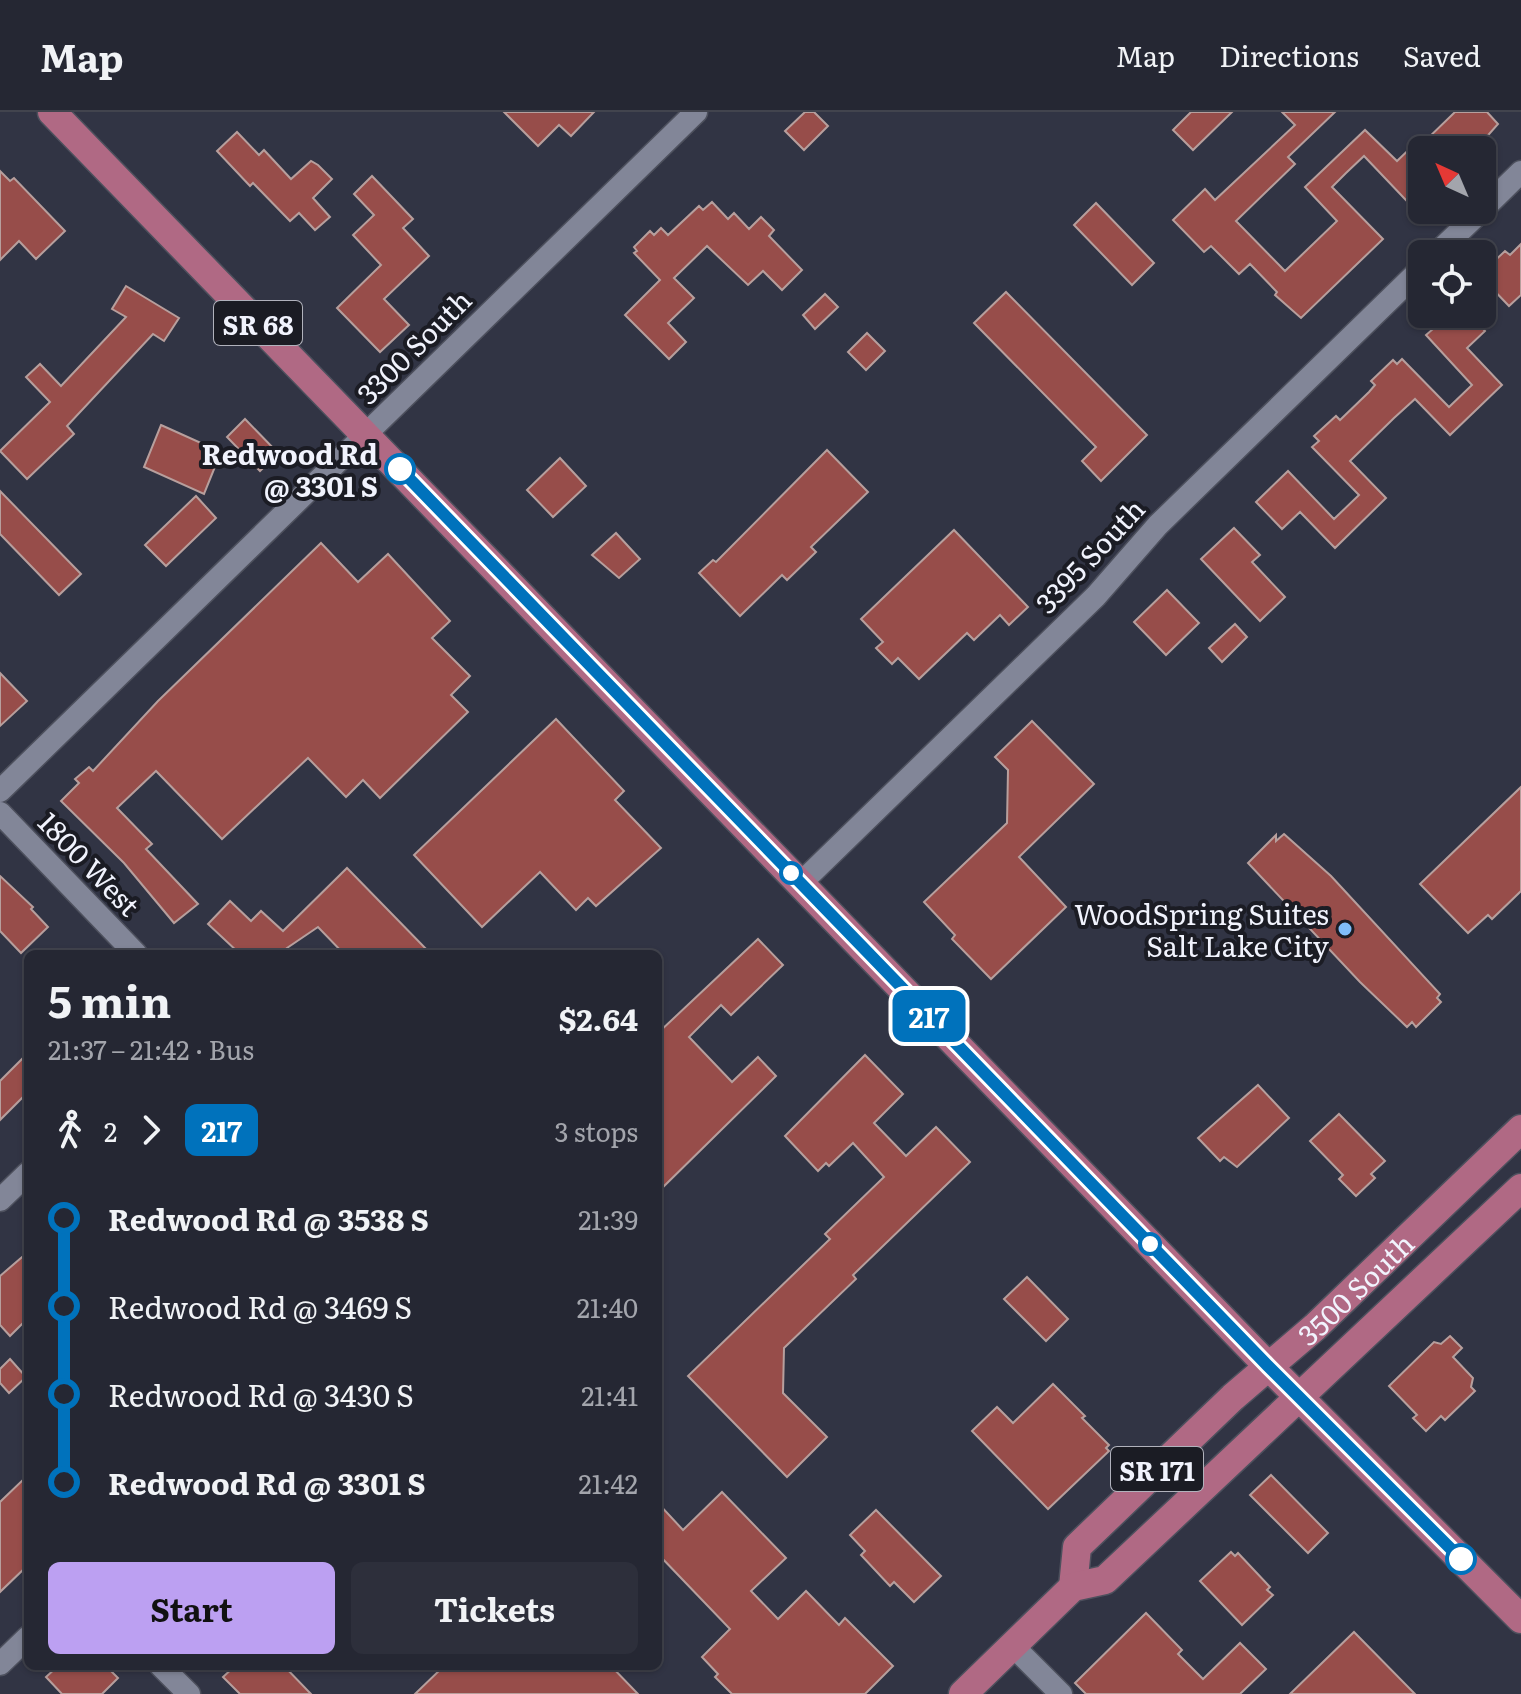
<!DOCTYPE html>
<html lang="en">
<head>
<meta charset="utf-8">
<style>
  body { margin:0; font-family:Literata,serif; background:#2d2f3b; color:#f1f3f6; height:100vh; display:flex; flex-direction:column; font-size:30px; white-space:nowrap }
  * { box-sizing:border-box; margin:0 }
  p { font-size:26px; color:#a3a5ac }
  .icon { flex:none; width:44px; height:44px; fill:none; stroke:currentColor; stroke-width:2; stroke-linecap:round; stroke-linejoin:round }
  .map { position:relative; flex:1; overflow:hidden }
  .drawer { position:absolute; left:24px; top:838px; width:638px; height:720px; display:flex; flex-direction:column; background:#252733; border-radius:12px; box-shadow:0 2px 6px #0004,0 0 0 2px #42444e }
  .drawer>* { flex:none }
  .badge { padding:0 16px; border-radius:12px; font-size:28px; line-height:52px }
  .needle { width:52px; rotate:316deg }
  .fabs { position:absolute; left:1408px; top:24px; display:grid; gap:16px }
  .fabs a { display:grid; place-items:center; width:88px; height:88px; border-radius:12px; background:#252733; box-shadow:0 2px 6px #0004,0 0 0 2px #42444e; font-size:40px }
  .map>.badge { position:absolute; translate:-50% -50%; box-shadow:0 0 0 4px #fff }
  .legs { display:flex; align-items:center; gap:12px; height:88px; padding:0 24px; font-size:26px }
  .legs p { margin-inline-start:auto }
  .overview { display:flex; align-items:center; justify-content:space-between; height:136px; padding:0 24px }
  h1 { font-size:44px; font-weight:700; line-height:60px }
  .button { display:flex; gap:16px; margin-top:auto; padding:16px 24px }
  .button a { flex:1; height:92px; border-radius:12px; background:#bca0f2; color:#111; font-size:32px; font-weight:700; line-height:92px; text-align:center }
  .button a+a { background:#2d2f3b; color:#f1f3f6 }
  ul { padding:0 24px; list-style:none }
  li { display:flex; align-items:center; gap:28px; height:88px; font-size:30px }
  li i { display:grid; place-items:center; width:12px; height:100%; margin:0 10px; background:currentColor }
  li i::after { content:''; width:20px; height:20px; margin:-10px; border:6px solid; border-radius:50%; background:#252733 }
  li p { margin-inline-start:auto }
  li:first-child i { background:linear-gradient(#0000 50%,currentColor 0) }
  li:last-child i { background:linear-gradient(currentColor 50%,#0000 0) }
  header { display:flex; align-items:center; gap:48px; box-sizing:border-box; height:112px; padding:0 40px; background:#252733; border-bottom:2px solid #42444e }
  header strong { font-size:38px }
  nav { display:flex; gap:44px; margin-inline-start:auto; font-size:28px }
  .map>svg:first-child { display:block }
</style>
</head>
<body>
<header>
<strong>Map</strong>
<nav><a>Map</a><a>Directions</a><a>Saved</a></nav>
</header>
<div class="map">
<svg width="1521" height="1582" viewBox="0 0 1521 1582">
  <rect width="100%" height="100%" fill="#313444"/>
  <g fill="#974d4a" stroke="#b79f9d" stroke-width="2">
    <path d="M 504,0 L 594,0 L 571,24 L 559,13 L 538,34 Z"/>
    <path d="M 805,0 L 814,0 L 828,14 L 804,38 L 785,19 Z"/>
    <path d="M 1191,0 L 1232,0 L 1193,38 L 1173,18 Z"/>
    <path d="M 1282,0 L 1335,0 L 1288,45 L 1295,52 L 1236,109 L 1285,159 L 1337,109 L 1305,75 L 1365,18 L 1397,49 L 1422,25 L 1422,32 L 1455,0 L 1487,0 L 1498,12 L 1475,38 L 1422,38 L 1422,105 L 1364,44 L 1346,61 L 1332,75 L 1383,127 L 1301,206 L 1275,183 L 1277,180 L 1250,152 L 1239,162 L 1211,134 L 1204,140 L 1173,108 L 1205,77 L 1215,88 L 1295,13 Z"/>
    <path d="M 237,20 L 259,43 L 264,38 L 291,67 L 311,49 L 318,53 L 332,67 L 313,86 L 330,105 L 315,118 L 299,101 L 290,109 L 253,71 L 250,74 L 217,39 Z"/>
    <path d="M 0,59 L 10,69 L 14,66 L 65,119 L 36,147 L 19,129 L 0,148 Z"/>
    <path d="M 372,64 L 413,107 L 403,116 L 429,144 L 384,187 L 409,213 L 380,240 L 337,196 L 381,153 L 353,123 L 374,103 L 354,82 Z"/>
    <path d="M 712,90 L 728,107 L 734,101 L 749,117 L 761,105 L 774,118 L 769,124 L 802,158 L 782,178 L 763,159 L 748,173 L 707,134 L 674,166 L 694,186 L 668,211 L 686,230 L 669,247 L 625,203 L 660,168 L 634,141 L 637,139 L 634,135 L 650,119 L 654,123 L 661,116 L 668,123 L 699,94 L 703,98 Z"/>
    <path d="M 1096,91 L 1154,151 L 1132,173 L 1074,113 Z"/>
    <path d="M 1521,132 L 1521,183 L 1509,194 L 1484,168 L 1490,162 L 1485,158 L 1505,139 L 1510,143 Z"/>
    <path d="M 126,174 L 179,206 L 164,229 L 153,222 L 67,314 L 74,322 L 27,367 L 0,339 L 50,290 L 26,265 L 40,252 L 61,274 L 126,205 L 112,197 Z"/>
    <path d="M 1006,180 L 1147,323 L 1101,369 L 1082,349 L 1096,335 L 974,211 Z"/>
    <path d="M 825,182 L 838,195 L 815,217 L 803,203 Z"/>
    <path d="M 1441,202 L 1469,202 L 1485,219 L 1467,236 L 1502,273 L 1450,323 L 1415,287 L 1394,306 L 1350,349 L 1386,386 L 1335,436 L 1300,400 L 1282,417 L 1256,390 L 1288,359 L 1334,407 L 1359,383 L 1312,335 L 1319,329 L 1314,324 L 1336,304 L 1340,308 L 1369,280 L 1375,273 L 1371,269 L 1393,248 L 1397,252 L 1402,247 L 1449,295 L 1472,273 L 1426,223 L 1433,217 L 1429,213 Z"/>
    <path d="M 867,221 L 885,239 L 866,258 L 848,240 Z"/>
    <path d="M 245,307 L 278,341 L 260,359 L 227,325 Z"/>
    <path d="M 161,313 L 221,340 L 204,382 L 144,355 Z"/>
    <path d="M 827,338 L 868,380 L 811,435 L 816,440 L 787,468 L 782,463 L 740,504 L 699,461 L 713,448 L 716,450 Z"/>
    <path d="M 560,346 L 586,374 L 553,405 L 527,378 Z"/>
    <path d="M 0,379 L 81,462 L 59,483 L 0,422 Z"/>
    <path d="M 196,384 L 216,406 L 166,454 L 145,433 Z"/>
    <path d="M 1234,416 L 1260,443 L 1252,450 L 1285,485 L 1260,509 L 1201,447 Z"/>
    <path d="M 954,418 L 1028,495 L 1009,513 L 1000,503 L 974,528 L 967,521 L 919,567 L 898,546 L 892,552 L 876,536 L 883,530 L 861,507 Z"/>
    <path d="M 616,421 L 640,447 L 619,466 L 592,443 Z"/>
    <path d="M 321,431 L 358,470 L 388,442 L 450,509 L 432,526 L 470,564 L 451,583 L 468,600 L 380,686 L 363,668 L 346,685 L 308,646 L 222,727 L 156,659 L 117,696 L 152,732 L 146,737 L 198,792 L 174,811 L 124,751 L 61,689 L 79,671 L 75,667 L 89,655 L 93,659 L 158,589 Z"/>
    <path d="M 1167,478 L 1199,511 L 1166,543 L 1134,510 Z"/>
    <path d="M 1235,512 L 1247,525 L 1222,550 L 1209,536 Z"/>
    <path d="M 0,561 L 27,589 L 0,614 Z"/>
    <path d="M 556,607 L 624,679 L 615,688 L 661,736 L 596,794 L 588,786 L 576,798 L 540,760 L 482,815 L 414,743 Z"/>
    <path d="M 1032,609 L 1094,672 L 1019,745 L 1066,795 L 991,867 L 952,827 L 955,823 L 924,790 L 1007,711 L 1008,658 L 995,645 Z"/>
    <path d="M 1521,675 L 1521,779 L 1492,807 L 1488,803 L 1468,821 L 1420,772 Z"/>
    <path d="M 1284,722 L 1331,764 L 1440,882 L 1437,886 L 1441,890 L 1416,915 L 1412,910 L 1407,915 L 1360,870 L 1248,751 L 1276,723 L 1276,729 Z"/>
    <path d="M 347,756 L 431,842 L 344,842 L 318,815 L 287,836 L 291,842 L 240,842 L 208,812 L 230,789 L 251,809 L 261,799 L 283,819 Z"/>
    <path d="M 0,764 L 33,795 L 31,797 L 48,815 L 21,841 L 0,819 Z"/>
    <path d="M 758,827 L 783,853 L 731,903 L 721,893 L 689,925 L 732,970 L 758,945 L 776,964 L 658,1080 L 658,921 Z"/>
    <path d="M 28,941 L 28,980 L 0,1008 L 0,969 Z"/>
    <path d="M 865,943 L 903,982 L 874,1011 L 906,1044 L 936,1015 L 970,1050 L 853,1163 L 856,1167 L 784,1236 L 783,1281 L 827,1325 L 787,1365 L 688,1264 L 830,1127 L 825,1122 L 884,1065 L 853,1031 L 829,1054 L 826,1051 L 818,1059 L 785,1024 Z"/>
    <path d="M 1258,973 L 1289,1006 L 1237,1055 L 1224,1045 L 1220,1049 L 1198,1026 Z"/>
    <path d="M 1339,1002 L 1385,1049 L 1371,1062 L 1375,1066 L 1356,1084 L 1339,1067 L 1343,1063 L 1310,1029 Z"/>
    <path d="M 28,1140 L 28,1206 L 10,1224 L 0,1213 L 0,1164 Z"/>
    <path d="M 1027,1165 L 1068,1207 L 1046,1229 L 1004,1187 Z"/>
    <path d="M 1450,1224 L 1462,1236 L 1453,1245 L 1473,1266 L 1471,1275 L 1475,1279 L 1445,1308 L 1441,1304 L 1426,1319 L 1413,1306 L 1417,1303 L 1389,1274 L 1434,1230 L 1441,1232 Z"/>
    <path d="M 10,1247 L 26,1265 L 9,1281 L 0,1271 L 0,1257 Z"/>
    <path d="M 1053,1272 L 1085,1304 L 1082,1306 L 1109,1333 L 1106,1336 L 1109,1339 L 1048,1397 L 972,1319 L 997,1295 L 1013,1311 Z"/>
    <path d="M 28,1363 L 28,1453 L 0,1480 L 0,1390 Z"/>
    <path d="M 1271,1363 L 1328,1421 L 1308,1441 L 1250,1383 Z"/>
    <path d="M 722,1380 L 786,1446 L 751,1479 L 778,1507 L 806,1479 L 839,1513 L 845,1506 L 893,1554 L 865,1582 L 732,1582 L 715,1565 L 718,1562 L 702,1545 L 730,1517 L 658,1442 L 658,1391 L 683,1418 Z"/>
    <path d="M 876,1398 L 941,1464 L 914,1490 L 894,1470 L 890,1474 L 861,1443 L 865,1439 L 850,1423 Z"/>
    <path d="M 1231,1440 L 1235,1444 L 1238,1441 L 1270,1475 L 1267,1478 L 1273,1483 L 1242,1513 L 1200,1469 Z"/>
    <path d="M 1146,1501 L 1182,1538 L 1178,1542 L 1203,1567 L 1240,1531 L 1266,1557 L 1240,1582 L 1086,1582 L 1075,1571 Z"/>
    <path d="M 1354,1520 L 1415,1582 L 1290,1582 Z"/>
    <path d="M 58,1554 L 106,1554 L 118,1566 L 102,1582 L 62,1582 L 46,1565 Z"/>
    <path d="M 235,1554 L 284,1554 L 311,1582 L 240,1582 L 223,1565 Z"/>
    <path d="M 444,1554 L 611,1554 L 638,1582 L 415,1582 Z"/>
  </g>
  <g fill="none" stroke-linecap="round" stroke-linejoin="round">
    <g stroke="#4d505d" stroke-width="25">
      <g id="minor">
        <path d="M 1482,98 L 1521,60"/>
        <path d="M 1436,142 L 1482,98"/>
        <path d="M 0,679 L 696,0"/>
        <path d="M 0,701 L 136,842"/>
        <path d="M 801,771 L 1096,484 L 1158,413 L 1422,156"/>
        <path d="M 0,1088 L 28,1061"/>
        <path d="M 1012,1533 L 1061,1582"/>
        <path d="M 0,1552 L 28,1525"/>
        <path d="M 161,1554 L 189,1582"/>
      </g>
    </g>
    <g stroke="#4d505d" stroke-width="31">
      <g id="major">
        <path d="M 52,0 L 1268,1254 L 1521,1507"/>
        <path id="s1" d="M 1073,1475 L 1077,1435 L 1233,1285 L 1315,1215 L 1521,1017"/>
        <path d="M 963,1582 L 1073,1475 L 1105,1468 L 1521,1076"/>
      </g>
    </g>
    <use href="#minor" stroke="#828698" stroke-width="22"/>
    <use href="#major" stroke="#b06984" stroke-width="28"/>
  </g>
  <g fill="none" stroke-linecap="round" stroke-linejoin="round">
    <g stroke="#fff" stroke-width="18">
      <path id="line-1" d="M 400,357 L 1268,1254 L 1461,1447"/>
    </g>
    <use href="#line-1" stroke="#0072bc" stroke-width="12"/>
  </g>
  <g fill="#fff" stroke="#0072bc" stroke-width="4">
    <circle cx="400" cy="357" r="14"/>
    <circle cx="791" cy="761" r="10"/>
    <circle cx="1150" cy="1132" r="10"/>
    <circle cx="1461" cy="1447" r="14"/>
  </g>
  <circle fill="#80bdfa" stroke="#1b1c24" stroke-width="3" cx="1345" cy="817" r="8"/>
  <g text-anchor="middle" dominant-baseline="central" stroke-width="8" stroke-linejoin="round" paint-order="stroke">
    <g fill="#1b1c24" stroke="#b1b2bc" stroke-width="2">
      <rect x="214" y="189" width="88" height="44" rx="6"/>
      <rect x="1111" y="1335" width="92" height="44" rx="6"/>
    </g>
    <g font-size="26" font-weight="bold" fill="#f1f3fd">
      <text x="258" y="211">SR 68</text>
      <text x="1157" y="1357">SR 171</text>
    </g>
    <g font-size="28" fill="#f1f3fd" stroke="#1b1c24">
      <text transform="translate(413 234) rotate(-45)">3300 South</text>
      <text transform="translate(1089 443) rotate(-47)">3395 South</text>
      <text transform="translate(90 751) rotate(46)">1800 West</text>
      <text stroke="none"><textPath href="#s1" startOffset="420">3500 South</textPath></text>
    </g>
    <g font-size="28" font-weight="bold" fill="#f1f3fd" stroke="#1b1c24" text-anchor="end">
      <text x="378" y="341">Redwood Rd<tspan x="378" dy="32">@ 3301 S</tspan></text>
    </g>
    <g font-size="28" fill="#f1f3fd" stroke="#1b1c24" text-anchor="end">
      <text x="1329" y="801">WoodSpring Suites<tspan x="1329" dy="32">Salt Lake City</tspan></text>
    </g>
  </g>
</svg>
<div class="fabs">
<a><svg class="needle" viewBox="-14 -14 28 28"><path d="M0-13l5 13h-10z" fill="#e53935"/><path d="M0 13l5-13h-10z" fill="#a3a5ac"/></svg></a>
<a><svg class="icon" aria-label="locate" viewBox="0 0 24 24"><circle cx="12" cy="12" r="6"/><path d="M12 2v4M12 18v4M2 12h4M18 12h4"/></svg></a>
</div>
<b class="badge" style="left:929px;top:904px;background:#0072bc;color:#fff">217</b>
<section class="drawer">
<div class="overview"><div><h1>5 min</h1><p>21:37 – 21:42 · Bus</p></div><b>$2.64</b></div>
<div class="legs"><svg class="icon" aria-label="walk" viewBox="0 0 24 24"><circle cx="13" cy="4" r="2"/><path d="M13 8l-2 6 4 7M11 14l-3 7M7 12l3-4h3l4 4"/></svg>2<svg class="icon" aria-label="forward" viewBox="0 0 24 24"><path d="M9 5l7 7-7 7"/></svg><b class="badge" style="background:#0072bc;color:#fff">217</b><p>3 stops</p></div>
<ul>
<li><i style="color:#0072bc"></i><b>Redwood Rd @ 3538 S</b><p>21:39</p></li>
<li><i style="color:#0072bc"></i><span>Redwood Rd @ 3469 S</span><p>21:40</p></li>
<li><i style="color:#0072bc"></i><span>Redwood Rd @ 3430 S</span><p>21:41</p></li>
<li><i style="color:#0072bc"></i><b>Redwood Rd @ 3301 S</b><p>21:42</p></li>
</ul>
<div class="button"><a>Start</a><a>Tickets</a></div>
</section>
</div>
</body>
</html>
